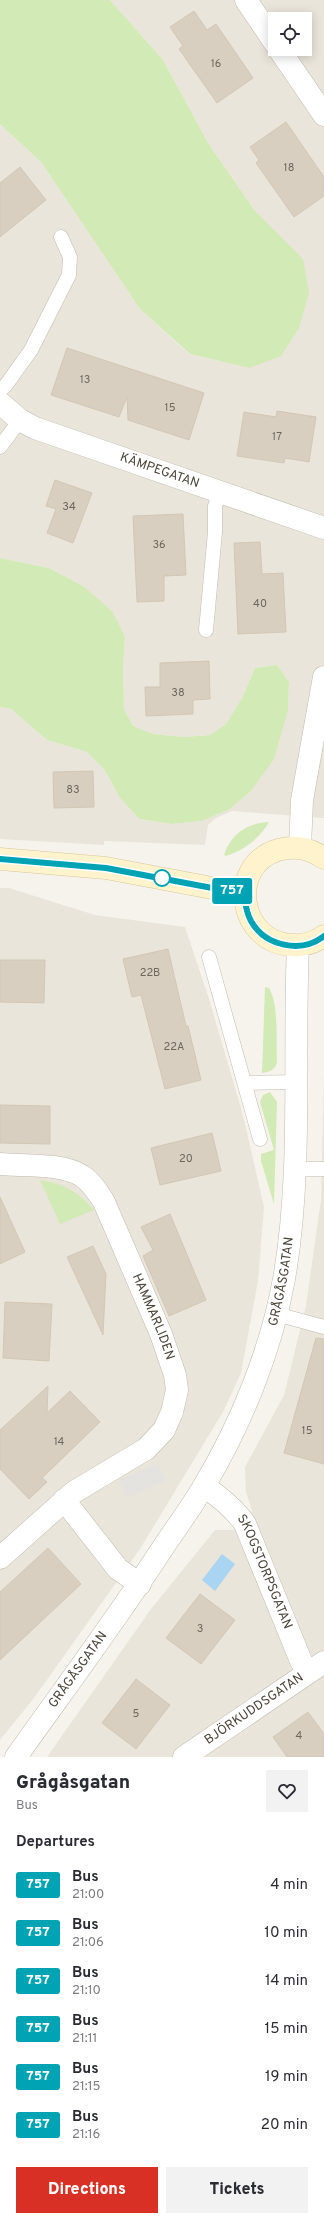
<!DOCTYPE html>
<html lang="en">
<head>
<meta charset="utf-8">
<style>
  body { margin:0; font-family:Overpass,sans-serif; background:#f2f2f3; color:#2b2b33; height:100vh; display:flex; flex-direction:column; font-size:15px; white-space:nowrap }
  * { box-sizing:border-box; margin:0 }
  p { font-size:13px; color:#7c7c81 }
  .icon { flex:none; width:22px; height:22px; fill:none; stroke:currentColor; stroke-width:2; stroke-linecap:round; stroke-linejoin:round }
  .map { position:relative; height:1757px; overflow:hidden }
  .details { display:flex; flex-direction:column; background:#fff; flex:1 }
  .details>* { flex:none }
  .badge { padding:0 8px; border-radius:3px; font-size:14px; line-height:26px }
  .tools { position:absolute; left:268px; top:12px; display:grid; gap:8px }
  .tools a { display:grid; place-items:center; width:44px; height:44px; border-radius:0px; background:#fff; box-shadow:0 2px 10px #0003; font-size:20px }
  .map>.badge { position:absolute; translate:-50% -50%; box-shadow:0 0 0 2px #fff }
  h2 { padding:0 16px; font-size:15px; line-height:36px }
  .round { display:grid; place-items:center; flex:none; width:42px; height:42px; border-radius:0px; background:#f2f2f3 }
  .overview { display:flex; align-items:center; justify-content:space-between; height:68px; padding:0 16px }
  h1 { font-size:19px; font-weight:800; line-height:30px }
  .button { display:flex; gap:8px; margin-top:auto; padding:8px 16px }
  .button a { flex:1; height:46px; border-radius:0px; background:#d93025; color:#fff; font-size:16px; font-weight:800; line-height:46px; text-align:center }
  .button a+a { background:#f2f2f3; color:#2b2b33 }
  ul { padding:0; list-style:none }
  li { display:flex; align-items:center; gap:12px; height:48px; padding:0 16px }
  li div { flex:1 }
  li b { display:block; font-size:15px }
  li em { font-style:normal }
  li .badge { min-width:44px; font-weight:700; text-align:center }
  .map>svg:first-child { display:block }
</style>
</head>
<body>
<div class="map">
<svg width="324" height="1757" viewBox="0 0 324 1757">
  <rect width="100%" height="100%" fill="#f6f3ec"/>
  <g fill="#eae5da" fill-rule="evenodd">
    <path d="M 110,0 L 324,0 L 324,818 L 232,811 L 216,818 L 208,825 L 205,845 L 104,841 L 104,845 L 0,839 L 0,707 L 11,709 L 47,740 L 87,752 L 104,769 L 120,798 L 139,819 L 172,824 L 202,821 L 230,809 L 251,791 L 288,710 L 289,682 L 277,665 L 255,668 L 242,698 L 226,724 L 210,735 L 184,737 L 153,734 L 133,726 L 124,709 L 123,668 L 125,637 L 83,586 L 49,568 L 0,558 L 0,124 L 41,162 L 140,309 L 189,354 L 249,368 L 273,231 L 255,211 L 208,143 L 163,60 ZM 275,19 L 305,19 L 305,49 L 275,49 Z"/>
    <path d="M 0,888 L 9,888 L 95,915 L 185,927 L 210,1002 L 243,1115 L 264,1207 L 258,1281 L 241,1373 L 223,1412 L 140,1549 L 34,1698 L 0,1740 Z"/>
    <path d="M 324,1075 L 324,1757 L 47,1757 L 151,1609 L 215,1530 L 234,1530 L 252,1511 L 246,1492 L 245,1467 L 284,1395 L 306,1306 L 321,1199 Z"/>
  </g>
  <g fill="#d2eab5">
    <path d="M 0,0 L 110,0 L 163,60 L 208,143 L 255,211 L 303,259 L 309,293 L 299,328 L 281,356 L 249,368 L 190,354 L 140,309 L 41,162 L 0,124 Z"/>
    <path d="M 0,558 L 49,568 L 83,586 L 112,611 L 125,637 L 123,668 L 124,709 L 133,726 L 153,734 L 184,737 L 210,735 L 226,724 L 242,698 L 255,668 L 277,665 L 289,682 L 288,710 L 274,759 L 251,791 L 230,809 L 202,821 L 172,824 L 139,819 L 120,798 L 104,769 L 87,752 L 47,740 L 11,709 L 0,707 Z"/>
    <path d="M 269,822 C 259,839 244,850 226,856 L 224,855 C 231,833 248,823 269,822 Z"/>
    <path d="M 265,987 L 269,988 C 279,1004 276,1043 277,1063 C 274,1070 270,1072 262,1073 Z"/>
    <path d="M 270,1092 L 277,1102 L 274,1204 L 261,1161 L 261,1154 L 274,1150 L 260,1102 L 263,1095 Z"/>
    <path d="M 40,1180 C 63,1183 79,1192 94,1210 L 60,1224 Z"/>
  </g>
  <path fill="#e5e3e0" d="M 157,1463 L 165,1481 L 127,1498 L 119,1480 Z"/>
  <path fill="#a9d4f2" d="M 222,1554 L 235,1564 L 215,1591 L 202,1580 Z"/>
  <g fill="#d8cfc1" stroke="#d3c7b4">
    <path d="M 194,11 L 207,30 L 216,24 L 253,78 L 217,103 L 179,49 L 183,46 L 170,27 Z"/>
    <path d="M 286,122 L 324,177 L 324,196 L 294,217 L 256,163 L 259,160 L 250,147 Z"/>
    <path d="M 20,167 L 46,200 L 0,237 L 0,183 Z"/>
    <path d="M 67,348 L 204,393 L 189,440 L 128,420 L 127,397 L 119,417 L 51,395 Z"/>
    <path d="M 277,411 L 316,417 L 309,462 L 285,458 L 284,463 L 237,456 L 244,412 L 276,417 Z"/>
    <path d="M 55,480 L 92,493 L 73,543 L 47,533 L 56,509 L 46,506 Z"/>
    <path d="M 183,514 L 186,575 L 164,576 L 164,601 L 137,602 L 133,516 Z"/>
    <path d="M 260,542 L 262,574 L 283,573 L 286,632 L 238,634 L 234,543 Z"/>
    <path d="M 209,661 L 210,699 L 193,700 L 193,714 L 146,716 L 145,687 L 160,687 L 160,663 Z"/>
    <path d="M 93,771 L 94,807 L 54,808 L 53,772 Z"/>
    <path d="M 168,949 L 186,1026 L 188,1026 L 201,1080 L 165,1089 L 141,995 L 132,997 L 123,959 Z"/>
    <path d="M 0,960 L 45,960 L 44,1003 L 0,1002 Z"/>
    <path d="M 0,1105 L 50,1106 L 50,1144 L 0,1143 Z"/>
    <path d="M 212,1133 L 221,1171 L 160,1185 L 151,1148 Z"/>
    <path d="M 0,1197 L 25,1252 L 0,1264 Z"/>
    <path d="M 170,1214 L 206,1300 L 169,1316 L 143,1256 L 153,1250 L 141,1227 Z"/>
    <path d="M 93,1246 L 106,1274 L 103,1335 L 67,1257 Z"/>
    <path d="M 5,1302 L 52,1304 L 49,1361 L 3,1358 Z"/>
    <path d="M 316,1338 L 324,1339 L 324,1464 L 284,1453 Z"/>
    <path d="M 48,1386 L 47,1413 L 70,1391 L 100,1422 L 42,1478 L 47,1482 L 29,1499 L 0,1469 L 0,1430 Z"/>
    <path d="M 48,1548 L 81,1584 L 0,1660 L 0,1592 Z"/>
    <path d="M 200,1594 L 235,1620 L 201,1664 L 166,1638 Z"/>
    <path d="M 136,1679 L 170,1705 L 136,1749 L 102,1723 Z"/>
    <path d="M 308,1712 L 324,1734 L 324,1757 L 287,1757 L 273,1737 Z"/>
  </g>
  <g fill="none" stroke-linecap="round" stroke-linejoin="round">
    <g stroke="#c2bbae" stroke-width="15">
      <g id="lane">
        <path d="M 0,390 L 6,385 L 31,350 L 69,275 L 70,257 L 61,237"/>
        <path d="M 0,447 L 20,420"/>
        <path d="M 206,630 L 215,532 L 215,506 L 220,493"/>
        <path d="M 209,957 L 260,1139"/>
        <path d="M 245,1083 L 296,1082"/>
        <path d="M 294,1169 L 324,1169"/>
        <path d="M 276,1314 L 324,1327"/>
      </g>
    </g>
    <g stroke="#c2bbae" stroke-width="23">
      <g id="street">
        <path d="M 246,0 L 275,43"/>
        <path d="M 279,49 L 324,115"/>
        <path id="s1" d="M 0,403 L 20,420 L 35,428 L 324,528"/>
        <path d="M 300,847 L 302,800 L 324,677"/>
        <path id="s2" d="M 0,1164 C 23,1166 63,1163 82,1176 C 92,1182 98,1193 104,1202 L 161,1334 L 175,1375 L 177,1390 L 172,1412 L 164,1430 L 146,1449 L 74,1492 L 0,1558"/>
        <path id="s3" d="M 204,1486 C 220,1497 234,1508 245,1524 L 301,1661 L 308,1672"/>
        <path d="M 64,1500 L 118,1569 L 140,1584"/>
        <path id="s4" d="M 16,1757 C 65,1688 116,1620 162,1549 C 176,1528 191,1508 204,1486 C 241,1424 271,1351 284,1279 C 303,1170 293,1056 298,946"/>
        <path id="s5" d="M 184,1757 L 324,1662"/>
      </g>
    </g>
    <g stroke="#d6c79b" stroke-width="23">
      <g id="secondary">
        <path d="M 324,858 C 309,848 295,845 278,850 C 226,866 239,944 293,945 C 304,946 315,942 324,936"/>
        <path d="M 0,859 L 106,868 L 244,894"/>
      </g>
    </g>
    <use href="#lane" stroke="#fff" stroke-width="14"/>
    <use href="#street" stroke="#fff" stroke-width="22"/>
    <use href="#secondary" stroke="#fff3cd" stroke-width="22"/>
  </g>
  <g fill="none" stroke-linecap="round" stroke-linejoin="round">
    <g stroke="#fff" stroke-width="9">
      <path id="line" d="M 0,859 L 106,868 L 244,894 C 245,903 246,912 251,921 C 265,946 301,954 324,936"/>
    </g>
    <use href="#line" stroke="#00a3b4" stroke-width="6"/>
  </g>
  <circle fill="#fff" stroke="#00a3b4" stroke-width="2" cx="162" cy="878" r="8"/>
  <g text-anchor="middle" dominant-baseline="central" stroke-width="3.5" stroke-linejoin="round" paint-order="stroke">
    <g font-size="11" fill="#6e675b">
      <text x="216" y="64">16</text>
      <text x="289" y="168">18</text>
      <text x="85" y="380">13</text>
      <text x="170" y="408">15</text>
      <text x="277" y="437">17</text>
      <text x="69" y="507">34</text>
      <text x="159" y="545">36</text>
      <text x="260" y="604">40</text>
      <text x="178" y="693">38</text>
      <text x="73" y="790">83</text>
      <text x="150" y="973">22B</text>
      <text x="174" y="1047">22A</text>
      <text x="186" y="1159">20</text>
      <text x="307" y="1431">15</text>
      <text x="59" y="1442">14</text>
      <text x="200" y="1629">3</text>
      <text x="136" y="1714">5</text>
      <text x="299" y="1736">4</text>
    </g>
    <g font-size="13" fill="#4b4439" stroke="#fff">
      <text stroke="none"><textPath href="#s1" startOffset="175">KÄMPEGATAN</textPath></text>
      <text stroke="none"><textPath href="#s4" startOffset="550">GRÅGÅSGATAN</textPath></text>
      <text stroke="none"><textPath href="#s2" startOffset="243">HAMMARLIDEN</textPath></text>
      <text stroke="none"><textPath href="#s3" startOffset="108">SKOGSTORPSGATAN</textPath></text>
      <text stroke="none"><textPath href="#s4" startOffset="107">GRÅGÅSGATAN</textPath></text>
      <text stroke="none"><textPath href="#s5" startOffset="85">BJÖRKUDDSGATAN</textPath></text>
    </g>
  </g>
</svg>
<div class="tools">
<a><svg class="icon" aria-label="locate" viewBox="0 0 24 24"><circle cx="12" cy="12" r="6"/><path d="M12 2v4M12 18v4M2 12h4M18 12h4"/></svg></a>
</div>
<b class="badge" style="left:232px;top:891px;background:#00a3b4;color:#fff">757</b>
</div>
<section class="details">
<div class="overview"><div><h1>Grågåsgatan</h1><p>Bus</p></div><a class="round"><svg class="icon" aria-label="heart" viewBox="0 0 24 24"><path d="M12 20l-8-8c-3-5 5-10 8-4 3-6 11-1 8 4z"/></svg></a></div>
<h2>Departures</h2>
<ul>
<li><span class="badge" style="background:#00a3b4;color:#fff">757</span><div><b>Bus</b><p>21:00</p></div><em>4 min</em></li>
<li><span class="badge" style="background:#00a3b4;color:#fff">757</span><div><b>Bus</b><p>21:06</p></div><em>10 min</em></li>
<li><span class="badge" style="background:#00a3b4;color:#fff">757</span><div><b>Bus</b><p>21:10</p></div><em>14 min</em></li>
<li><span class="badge" style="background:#00a3b4;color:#fff">757</span><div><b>Bus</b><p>21:11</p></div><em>15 min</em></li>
<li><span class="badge" style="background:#00a3b4;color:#fff">757</span><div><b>Bus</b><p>21:15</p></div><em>19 min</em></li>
<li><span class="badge" style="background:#00a3b4;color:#fff">757</span><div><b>Bus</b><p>21:16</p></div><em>20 min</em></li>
</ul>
<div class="button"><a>Directions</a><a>Tickets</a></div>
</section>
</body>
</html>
